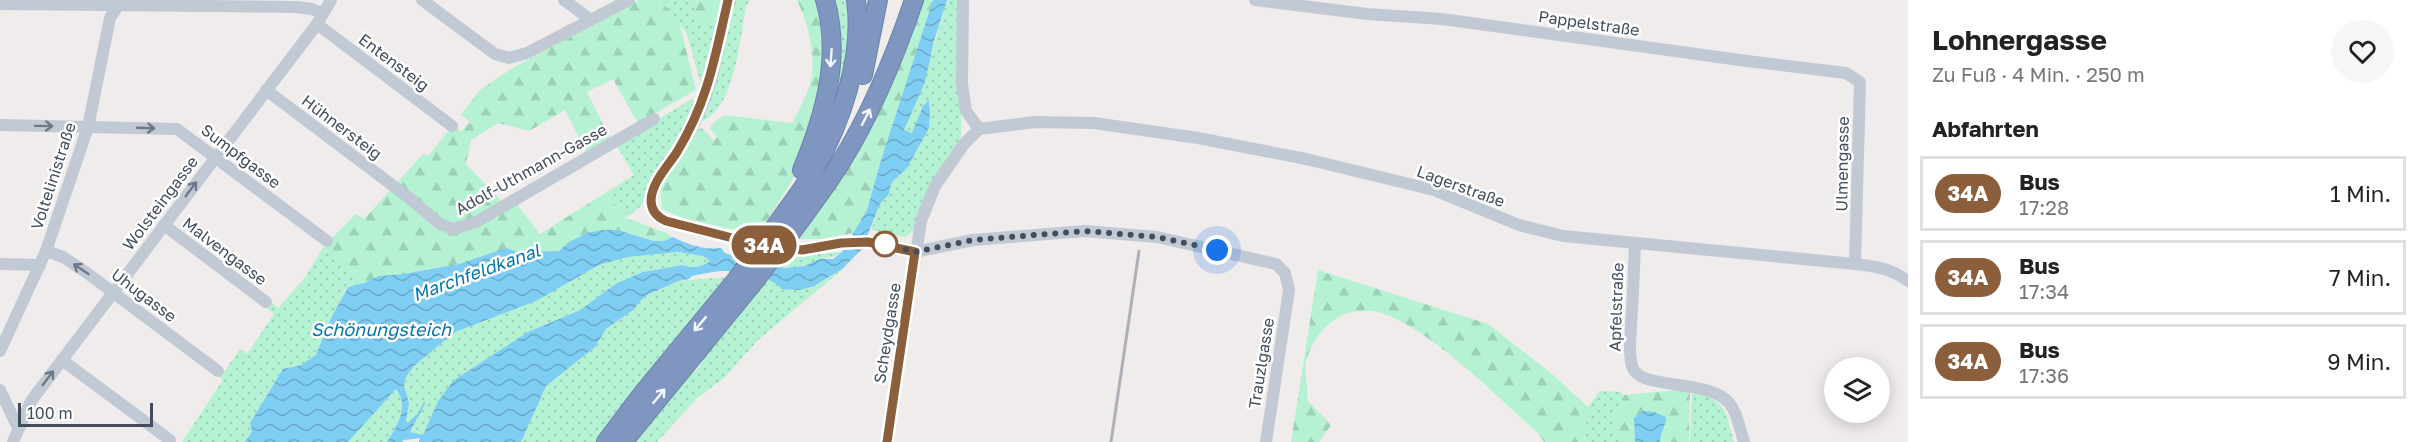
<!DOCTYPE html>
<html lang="de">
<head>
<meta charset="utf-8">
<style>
  body { margin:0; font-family:"Golos Text",sans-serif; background:#f6f6f6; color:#222; height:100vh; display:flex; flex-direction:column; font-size:22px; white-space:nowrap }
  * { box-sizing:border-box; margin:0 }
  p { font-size:20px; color:#767676 }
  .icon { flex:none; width:33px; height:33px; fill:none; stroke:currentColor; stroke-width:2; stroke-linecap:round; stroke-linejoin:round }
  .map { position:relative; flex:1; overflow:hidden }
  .drawer { display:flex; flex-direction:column; background:#fff; width:510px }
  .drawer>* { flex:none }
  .badge { padding:0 12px; border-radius:20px; font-size:21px; line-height:39px }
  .controls { position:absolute; left:1824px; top:357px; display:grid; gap:12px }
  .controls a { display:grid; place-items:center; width:66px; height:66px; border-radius:50%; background:#fff; box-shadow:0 3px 15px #0003; font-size:30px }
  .scale { position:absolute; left:18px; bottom:15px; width:135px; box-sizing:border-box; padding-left:6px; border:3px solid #434d5b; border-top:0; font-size:16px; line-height:21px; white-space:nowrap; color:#434d5b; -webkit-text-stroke:4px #fff; paint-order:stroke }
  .you { position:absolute; width:30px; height:30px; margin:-15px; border:4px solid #fff; border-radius:50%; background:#1a73e8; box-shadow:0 0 0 9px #1a73e833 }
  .map>.badge { position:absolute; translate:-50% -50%; box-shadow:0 0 0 3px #fff }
  h2 { padding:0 24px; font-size:22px; line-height:54px }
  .round { display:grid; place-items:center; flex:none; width:63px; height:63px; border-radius:32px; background:#f6f6f6 }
  .head { display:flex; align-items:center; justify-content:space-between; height:102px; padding:0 24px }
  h1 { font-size:28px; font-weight:700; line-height:45px }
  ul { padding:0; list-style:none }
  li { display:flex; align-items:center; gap:18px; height:75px; margin:0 12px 9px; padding:0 12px; border:3px solid #e0e0e0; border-radius:0px }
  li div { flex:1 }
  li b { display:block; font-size:22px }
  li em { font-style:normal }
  li .badge { min-width:66px; font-weight:700; text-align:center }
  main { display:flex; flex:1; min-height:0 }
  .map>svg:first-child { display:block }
</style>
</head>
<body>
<main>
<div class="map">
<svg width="1908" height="442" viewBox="0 0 1908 442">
  <defs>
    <pattern id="grass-dots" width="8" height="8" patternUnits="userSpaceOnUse" patternTransform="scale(1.5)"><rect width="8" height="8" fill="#b5f2d3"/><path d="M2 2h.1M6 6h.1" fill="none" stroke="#9dd1b7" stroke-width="1.8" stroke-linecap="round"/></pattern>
    <pattern id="forest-firs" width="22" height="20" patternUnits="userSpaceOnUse" patternTransform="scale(1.5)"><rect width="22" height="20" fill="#b5f2d3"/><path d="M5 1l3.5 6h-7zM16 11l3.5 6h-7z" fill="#9dd1b7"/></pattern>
    <pattern id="water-waves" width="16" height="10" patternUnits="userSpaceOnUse" patternTransform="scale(1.5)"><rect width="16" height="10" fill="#7ecdf2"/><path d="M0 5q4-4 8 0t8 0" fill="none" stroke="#69a9c7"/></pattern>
  </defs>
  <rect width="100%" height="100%" fill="#efeceb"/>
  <g fill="url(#grass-dots)">
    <path d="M 661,0 L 723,0 L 706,83 L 701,85 L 687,34 Z"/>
    <path d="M 733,0 L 750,0 L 746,6 C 740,38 735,106 703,121 L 701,117 Z"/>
    <path d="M 828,0 L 846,0 L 850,32 L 838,100 L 817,155 Z"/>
    <path d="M 947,0 L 960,0 C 959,28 957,56 958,84 C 958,103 965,128 959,144 L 914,230 L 905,237 L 871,230 L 880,204 L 889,194 L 891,183 L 907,168 L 929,128 L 930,102 L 923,106 L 912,134 L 904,130 L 932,52 Z"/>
    <path d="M 692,99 L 696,102 L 696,109 L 656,176 L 641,206 L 626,218 L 605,193 L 634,175 L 616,144 Z"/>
    <path d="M 324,246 L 364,283 L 347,287 L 331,318 L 316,355 L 301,365 L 283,369 L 250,423 L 252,431 L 245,442 L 182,442 L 223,380 L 214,372 L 218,367 L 225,371 L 240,349 L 247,354 L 274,314 L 264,306 L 269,300 L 278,308 L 304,279 Z"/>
    <path d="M 678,252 L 703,256 L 710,261 C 703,267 691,269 683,265 L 643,272 L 617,283 L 580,310 L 528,332 L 438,401 L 423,435 L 410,433 L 425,404 L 423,402 L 418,413 L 408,424 L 406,421 L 409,403 L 404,386 L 406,377 L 414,366 L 455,332 L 536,301 L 599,265 L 628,257 Z"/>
    <path d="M 842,252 C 833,259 828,256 820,260 C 807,265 791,271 778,265 L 785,257 Z"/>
    <path d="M 861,254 L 759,339 L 723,379 L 698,397 L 657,442 L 631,442 L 681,379 C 702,373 705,352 715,337 C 729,316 749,298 765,280 L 775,281 L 780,285 L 814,286 L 842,269 Z"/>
    <path d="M 729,277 L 599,442 L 521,442 L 546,386 L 595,347 L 606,329 L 633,310 L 645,296 L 678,281 Z"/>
    <path d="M 396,389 C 410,407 397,425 387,442 L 348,442 Z"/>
    <path d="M 1692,390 C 1728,404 1724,407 1734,442 L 1690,442 Z"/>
    <path d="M 1600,391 L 1620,392 L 1624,395 L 1615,418 L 1619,442 L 1584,442 L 1588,407 Z"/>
  </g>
  <g fill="url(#forest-firs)">
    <path d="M 639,0 L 661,0 L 680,25 L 696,90 L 638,123 L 613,79 L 587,92 L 610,138 L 587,153 L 565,110 L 529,131 L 498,123 L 471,140 L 466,164 L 502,202 L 515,202 L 540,234 L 605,193 L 626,218 L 664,232 L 673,237 L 664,241 L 654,241 L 631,233 L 587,233 L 569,242 L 559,251 L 518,252 L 506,248 L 459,264 L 403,274 L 379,276 L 364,283 L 324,246 L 356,214 L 364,219 L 423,154 L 428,156 L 450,129 L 455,126 L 461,132 L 470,122 L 461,115 L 480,90 L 511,69 Z"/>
    <path d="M 697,0 L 718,0 L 721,7 L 720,10 L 713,12 L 714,21 C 705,26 700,22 694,15 Z"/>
    <path d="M 797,0 L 817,0 L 825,35 L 820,91 L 793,179 L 758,235 L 686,219 L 662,209 L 660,185 L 694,132 L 702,128 L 714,141 L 717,137 L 710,128 L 714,122 L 725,115 L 792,123 C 800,108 810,91 812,74 C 815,51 807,21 797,0 Z"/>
    <path d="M 920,0 L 933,0 L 881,160 L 867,210 L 853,233 L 821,239 L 798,239 L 847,166 Z"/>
    <path d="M 1318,270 L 1488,324 L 1551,373 L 1588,407 L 1584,442 L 1544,442 L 1537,432 C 1497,397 1433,331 1384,314 C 1349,302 1320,323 1308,355 C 1302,370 1309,385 1307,400 L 1331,425 L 1319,442 L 1291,442 Z"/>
    <path d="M 1690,389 L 1689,442 L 1660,442 L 1660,435 L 1666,425 L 1634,418 L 1635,442 L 1619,442 L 1615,418 L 1624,395 Z"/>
  </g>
  <g fill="url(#water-waves)" fill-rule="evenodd">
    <path d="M 933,0 L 947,0 L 934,41 L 925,82 L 904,130 L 912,133 L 923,106 L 929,100 L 930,113 L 929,128 L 907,168 L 891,183 L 889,194 L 880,204 L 862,249 L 842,269 L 814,286 L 800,290 L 781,289 C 776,277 733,270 720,271 C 711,272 701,274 692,276 L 689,279 L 678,281 L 645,296 L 633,310 L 606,329 L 595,347 L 546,386 L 521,442 L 419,442 L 420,438 L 404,440 L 402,442 L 387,442 C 397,425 410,407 396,389 L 348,442 L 245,442 L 252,431 L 250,423 L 283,369 L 301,365 L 316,355 L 331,318 L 348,287 L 364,283 L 379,276 L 403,274 L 459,264 L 506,248 L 518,252 L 559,251 L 569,242 L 587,233 L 602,230 L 618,230 L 654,241 L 664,241 L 673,237 C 689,245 703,250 721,248 L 725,253 L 737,257 L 785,268 L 804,266 L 820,259 L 833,259 L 842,252 L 867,210 L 881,160 ZM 678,252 L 703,256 L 710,261 C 703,267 691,269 683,265 L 643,272 L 617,283 L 580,310 L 528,332 L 454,380 L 438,401 L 423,435 L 410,432 L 425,404 L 424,401 L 418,413 L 408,423 L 406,421 L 409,403 L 404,386 L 406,377 L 414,366 L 455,332 L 536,301 L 599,265 L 628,257 Z"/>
    <path d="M 1643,411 L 1654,412 L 1666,417 C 1666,427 1660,432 1660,442 L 1635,442 L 1634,418 Z"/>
  </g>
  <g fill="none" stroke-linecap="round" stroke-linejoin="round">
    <g stroke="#6a82ab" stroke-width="20">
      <g id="highway">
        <path d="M 863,75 L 878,0"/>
        <path d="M 802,170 C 824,117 842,57 825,0"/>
        <path d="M 771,233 C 784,213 800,194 813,172 C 841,123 864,58 856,0"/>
        <path d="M 788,237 C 806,212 825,188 841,162 C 872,112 895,56 914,0"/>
        <path d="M 606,442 L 643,393 L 737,279"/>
        <path d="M 623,442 L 753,283"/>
      </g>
    </g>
    <g stroke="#c1c9d5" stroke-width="12">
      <path d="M 422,0 L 495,54 L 509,58 L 527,53 L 629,0"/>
      <path d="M 564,0 L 591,20"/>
      <path d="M 728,0 C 719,42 714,87 693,125 C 684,143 659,173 654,189 C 650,200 652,209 660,219 L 756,244 L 802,250 L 841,243 L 868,242 L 915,252 L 973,240 L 1085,231 L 1157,237 L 1276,264 L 1285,273 L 1289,290 L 1266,442"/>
      <path d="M 963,0 L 962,84 L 966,111 L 979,129"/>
      <path d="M 1255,0 L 1367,14 L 1442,19 L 1747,61 L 1846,73 L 1860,82 L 1855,264"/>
      <path d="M 0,4 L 297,7 L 312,9 L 321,13"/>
      <path d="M 317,24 L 452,126"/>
      <path d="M 266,90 L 408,197 L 440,224 L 453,229 L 476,222 L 654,119"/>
      <path d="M 0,125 L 177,129 L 327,241"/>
      <path d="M 979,129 L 1035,122 L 1094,123 L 1198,138 L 1306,159 L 1434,190 L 1519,225 L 1563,236 L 1855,264 C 1875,266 1892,269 1908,281"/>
      <path d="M 164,225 L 266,302"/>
      <path d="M 1635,243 C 1634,270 1633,297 1631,325 C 1631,338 1628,353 1632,366 C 1639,392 1710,377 1730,404 C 1738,415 1740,429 1744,442"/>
      <path d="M 46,251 L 63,257 L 87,273 L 218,371"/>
      <path d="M 0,264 L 40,265"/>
      <path d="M 0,351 L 46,251 L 88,127 L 110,18 L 122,0"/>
      <path d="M 62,360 L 170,440"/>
      <path d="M 0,390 L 18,428"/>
      <path d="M 13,442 L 31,401 L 317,24 L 331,0"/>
      <path d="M 887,442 L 921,221 L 935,186 L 964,144 L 979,129"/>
    </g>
    <use href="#highway" stroke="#7f97c0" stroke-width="18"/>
    <path stroke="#adb0b7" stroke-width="3" d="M 1111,442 L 1139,251"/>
    <g stroke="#6a82ab" stroke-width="20" stroke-linecap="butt">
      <g id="highway-bridge">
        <path d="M 737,279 L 771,233"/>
        <path d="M 753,283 L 788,237"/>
      </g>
    </g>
    <use href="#highway-bridge" stroke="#7f97c0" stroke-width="18"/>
  </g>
  <defs><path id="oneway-shaft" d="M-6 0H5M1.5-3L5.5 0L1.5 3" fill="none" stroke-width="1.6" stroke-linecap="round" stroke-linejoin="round" transform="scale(1.5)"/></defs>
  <g stroke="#f2f5f9">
    <use href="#oneway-shaft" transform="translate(831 58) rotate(94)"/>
    <use href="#oneway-shaft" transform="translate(866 117) rotate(-63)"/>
    <use href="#oneway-shaft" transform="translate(700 324) rotate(130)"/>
    <use href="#oneway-shaft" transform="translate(659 396) rotate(-51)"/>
  </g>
  <g stroke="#6f7886">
    <use href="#oneway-shaft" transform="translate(44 126) rotate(1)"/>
    <use href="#oneway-shaft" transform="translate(146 128) rotate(2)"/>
    <use href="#oneway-shaft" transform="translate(191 189) rotate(-53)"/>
    <use href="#oneway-shaft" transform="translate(81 269) rotate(-146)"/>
    <use href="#oneway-shaft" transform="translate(48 378) rotate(-53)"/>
  </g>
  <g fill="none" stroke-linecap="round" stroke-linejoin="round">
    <g stroke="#fff" stroke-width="14">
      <path id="line" d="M 728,0 C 715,57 708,101 677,152 C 668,166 652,182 651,200 C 651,210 657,217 666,221 L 756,244 L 802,250 L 841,243 L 868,242 L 915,252 L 887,442"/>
    </g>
    <use href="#line" stroke="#8b5e3c" stroke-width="9"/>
    <path stroke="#434d5b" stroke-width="6" stroke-dasharray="0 10.8" d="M 885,244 L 915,252 L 973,240 L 1085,231 L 1157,237 L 1217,250"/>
  </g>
  <circle fill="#fff" stroke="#8b5e3c" stroke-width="3" cx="885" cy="244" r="12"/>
  <g text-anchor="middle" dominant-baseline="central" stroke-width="5" stroke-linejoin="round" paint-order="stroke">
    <g font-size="16" fill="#434d5b" stroke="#fff">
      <text transform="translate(1589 23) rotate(8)">Pappelstraße</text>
      <text transform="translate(394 62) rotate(37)">Entensteig</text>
      <text transform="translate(342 127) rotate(37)">Hühnersteig</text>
      <text transform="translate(241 156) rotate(37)">Sumpfgasse</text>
      <text transform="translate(1842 164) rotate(-89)">Ulmengasse</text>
      <text transform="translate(531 169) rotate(-29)">Adolf-Uthmann-Gasse</text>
      <text transform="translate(53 176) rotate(-72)">Voltelinistraße</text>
      <text transform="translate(1461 186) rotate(20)">Lagerstraße</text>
      <text transform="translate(160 203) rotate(-53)">Wolsteingasse</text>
      <text transform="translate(225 251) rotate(37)">Malvengasse</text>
      <text transform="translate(144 295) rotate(37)">Uhugasse</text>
      <text transform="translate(1616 307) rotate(-88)">Apfelstraße</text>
      <text transform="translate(887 333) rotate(-81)">Scheydgasse</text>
      <text transform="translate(1261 363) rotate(-81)">Trauzlgasse</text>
    </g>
    <g font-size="18" font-style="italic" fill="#0177af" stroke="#fff">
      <text transform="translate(476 272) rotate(-20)">Marchfeldkanal</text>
      <text x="381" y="329">Schönungsteich</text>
    </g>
  </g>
</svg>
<div class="controls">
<a><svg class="icon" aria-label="layers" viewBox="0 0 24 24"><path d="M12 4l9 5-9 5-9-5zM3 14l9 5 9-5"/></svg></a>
</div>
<div class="scale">100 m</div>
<div class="you" style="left:1217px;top:250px"></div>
<b class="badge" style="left:764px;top:245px;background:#8b5e3c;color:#fff">34A</b>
</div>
<section class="drawer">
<div class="head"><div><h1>Lohnergasse</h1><p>Zu Fuß · 4 Min. · 250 m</p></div><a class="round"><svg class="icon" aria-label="heart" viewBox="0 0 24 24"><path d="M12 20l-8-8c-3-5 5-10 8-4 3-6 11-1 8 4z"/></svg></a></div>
<h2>Abfahrten</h2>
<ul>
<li><span class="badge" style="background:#8b5e3c;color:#fff">34A</span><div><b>Bus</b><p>17:28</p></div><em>1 Min.</em></li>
<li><span class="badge" style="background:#8b5e3c;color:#fff">34A</span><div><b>Bus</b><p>17:34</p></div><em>7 Min.</em></li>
<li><span class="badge" style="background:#8b5e3c;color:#fff">34A</span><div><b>Bus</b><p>17:36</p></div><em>9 Min.</em></li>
</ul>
</section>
</main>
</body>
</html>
